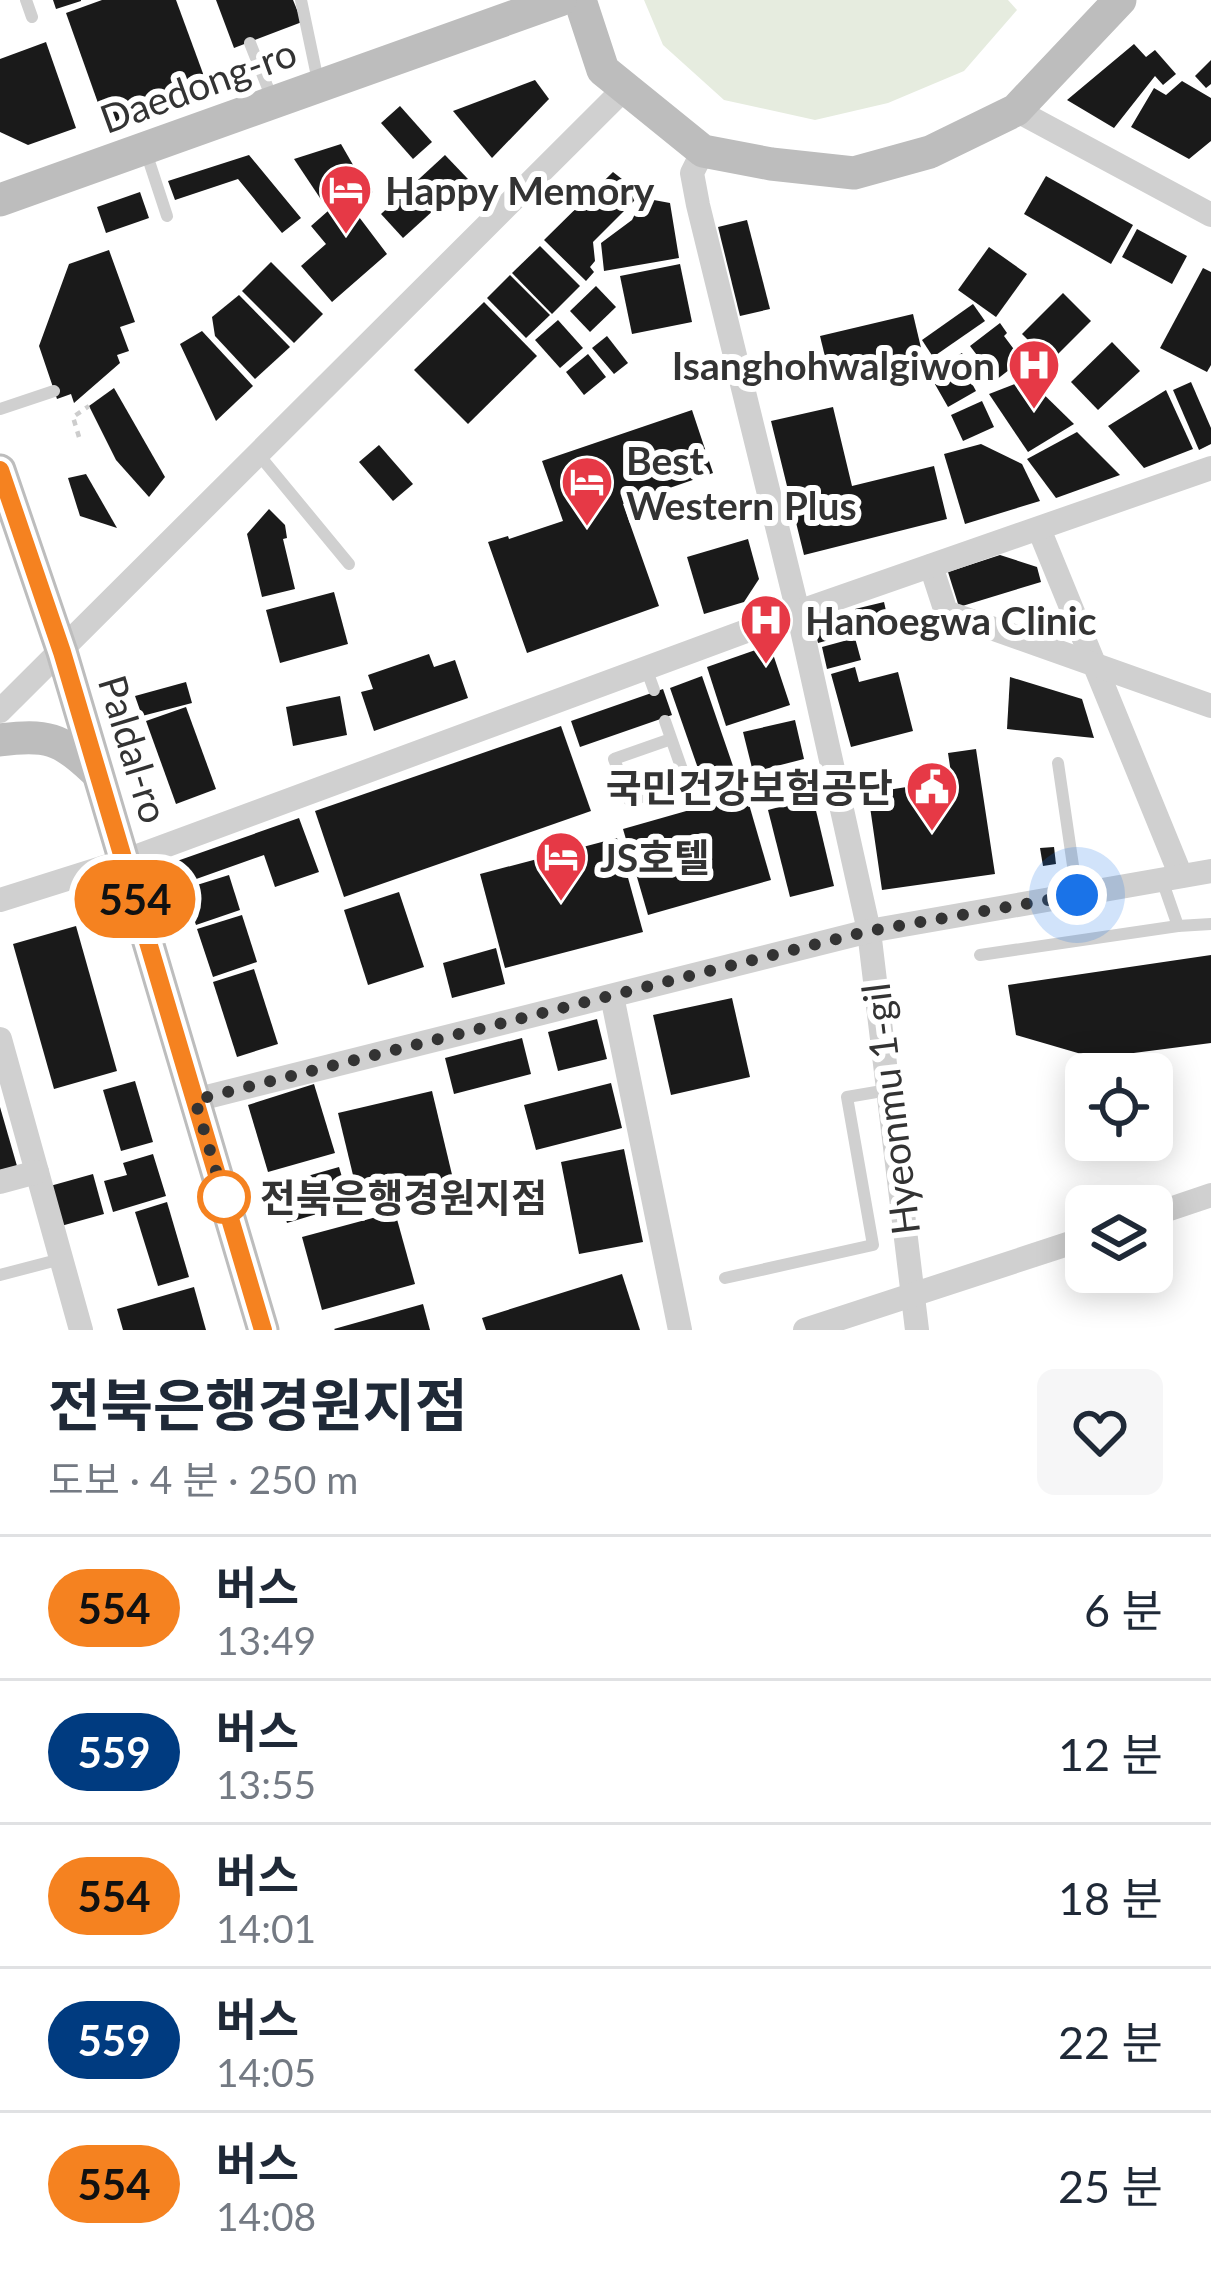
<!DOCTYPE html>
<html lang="ko">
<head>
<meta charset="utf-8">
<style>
  body { margin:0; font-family:Lato,"Noto Sans KR",sans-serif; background:#f6f6f7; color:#1f2937; height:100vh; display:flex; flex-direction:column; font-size:45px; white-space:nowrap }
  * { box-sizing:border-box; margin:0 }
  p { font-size:39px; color:#747a83 }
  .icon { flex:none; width:66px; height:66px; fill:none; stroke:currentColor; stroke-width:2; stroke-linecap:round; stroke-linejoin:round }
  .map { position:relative; height:1330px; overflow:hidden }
  .panel { display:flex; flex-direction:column; background:#fff; flex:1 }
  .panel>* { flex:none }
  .badge { padding:0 24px; border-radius:39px; font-size:42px; line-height:78px }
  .controls { position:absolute; left:1065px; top:1053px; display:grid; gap:24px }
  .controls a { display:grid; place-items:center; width:108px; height:108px; border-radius:18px; background:#fff; box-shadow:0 6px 30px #0003; font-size:60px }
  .you { position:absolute; width:60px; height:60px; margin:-30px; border:9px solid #fff; border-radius:50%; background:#1a73e8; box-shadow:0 0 0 18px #1a73e833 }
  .map>.badge { position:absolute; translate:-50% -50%; box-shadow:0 0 0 6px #fff }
  .round { display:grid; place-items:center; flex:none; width:126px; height:126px; border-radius:18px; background:#f6f6f7 }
  .head { display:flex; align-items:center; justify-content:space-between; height:204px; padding:0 48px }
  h1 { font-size:57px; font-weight:700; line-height:90px }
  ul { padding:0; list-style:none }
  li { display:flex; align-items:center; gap:36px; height:144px; padding:0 48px; border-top:3px solid #e0e1e3 }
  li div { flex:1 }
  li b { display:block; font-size:45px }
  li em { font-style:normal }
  li .badge { min-width:132px; font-weight:700; text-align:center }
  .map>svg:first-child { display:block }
</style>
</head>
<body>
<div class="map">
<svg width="1211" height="1330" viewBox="0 0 1211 1330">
  <rect width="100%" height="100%" fill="#fff"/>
  <path fill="#e6ecdf" d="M 644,0 L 1008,0 L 1017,10 L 964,71 L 888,103 L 815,120 L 724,100 L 663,45 Z"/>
  <g fill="#1a1a1a">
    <path d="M 53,0 L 81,0 L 81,1 L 56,9 Z"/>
    <path d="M 102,0 L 176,0 L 212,98 L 109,134 L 66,13 Z"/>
    <path d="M 216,0 L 293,0 L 302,22 L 234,48 Z"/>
    <path d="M 46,42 L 76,128 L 28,145 L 0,132 L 0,59 Z"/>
    <path d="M 1134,44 L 1146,57 L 1155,50 L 1176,74 L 1163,85 L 1155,76 L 1114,128 L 1067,100 Z"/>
    <path d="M 1211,60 L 1211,84 L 1206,88 L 1195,76 Z"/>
    <path d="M 535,80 L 549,99 L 492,158 L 453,111 Z"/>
    <path d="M 1182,81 L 1211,98 L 1211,141 L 1189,159 L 1131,127 L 1154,88 L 1166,95 Z"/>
    <path d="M 400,106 L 432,142 L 413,159 L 381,123 Z"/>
    <path d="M 341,144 L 360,177 L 322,201 L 294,159 Z"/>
    <path d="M 249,155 L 301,218 L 282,233 L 238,179 L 175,200 L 168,181 Z"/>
    <path d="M 445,155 L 468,179 L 403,238 L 381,214 Z"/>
    <path d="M 613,172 L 641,194 L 593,242 L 595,261 L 590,267 L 594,272 L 586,281 L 544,240 Z"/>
    <path d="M 1046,176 L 1133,225 L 1111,264 L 1024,214 Z"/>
    <path d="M 362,181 L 373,192 L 353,209 L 387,254 L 332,302 L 301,266 L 326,244 L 311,226 Z"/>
    <path d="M 140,192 L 149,218 L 106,233 L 97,207 Z"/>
    <path d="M 643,198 L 670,203 L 679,258 L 604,271 L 601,243 L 632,220 Z"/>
    <path d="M 747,220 L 770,309 L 740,316 L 718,227 Z"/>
    <path d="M 1137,229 L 1187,256 L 1172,284 L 1122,257 Z"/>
    <path d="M 540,246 L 580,286 L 552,314 L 512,273 Z"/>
    <path d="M 989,247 L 1027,274 L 996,317 L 958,290 Z"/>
    <path d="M 109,250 L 135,322 L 120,327 L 129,351 L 117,355 L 120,363 L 74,403 L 71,394 L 57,399 L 39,346 L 69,264 Z"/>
    <path d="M 271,262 L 323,314 L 294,343 L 242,291 Z"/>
    <path d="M 680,264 L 692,322 L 632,334 L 620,276 Z"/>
    <path d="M 1203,268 L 1211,272 L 1211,365 L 1207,372 L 1160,348 Z"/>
    <path d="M 510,275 L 550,315 L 526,338 L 487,298 Z"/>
    <path d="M 596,286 L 616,307 L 590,332 L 570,311 Z"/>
    <path d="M 1063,293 L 1091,321 L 1050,362 L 1022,334 Z"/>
    <path d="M 239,295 L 290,347 L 255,379 L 215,336 L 212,317 Z"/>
    <path d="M 484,302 L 537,356 L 468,424 L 414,370 Z"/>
    <path d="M 973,304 L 985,321 L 933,357 L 922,340 Z"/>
    <path d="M 913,314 L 922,352 L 829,373 L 820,336 Z"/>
    <path d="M 558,320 L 583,348 L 560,368 L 535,340 Z"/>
    <path d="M 1000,323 L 1007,333 L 1004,336 L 1022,360 L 996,380 L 970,346 Z"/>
    <path d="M 202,331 L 253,386 L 216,421 L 180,344 Z"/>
    <path d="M 607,336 L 628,363 L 614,374 L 592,348 Z"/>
    <path d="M 1112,342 L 1140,371 L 1098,410 L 1071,382 Z"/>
    <path d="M 962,353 L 967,363 L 962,365 L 976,391 L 948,407 L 928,372 Z"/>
    <path d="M 588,354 L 606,377 L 584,395 L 566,372 Z"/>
    <path d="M 1028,379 L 1074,424 L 1028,452 L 989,394 Z"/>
    <path d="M 1191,382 L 1211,428 L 1211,444 L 1199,450 L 1173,390 Z"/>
    <path d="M 114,388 L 165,477 L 149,497 L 116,460 L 89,406 Z"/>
    <path d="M 1166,390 L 1193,449 L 1144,468 L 1108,426 Z"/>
    <path d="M 982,401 L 994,427 L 963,441 L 951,415 Z"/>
    <path d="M 833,407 L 852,486 L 934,466 L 947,519 L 804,555 L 771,421 Z"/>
    <path d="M 692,410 L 713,473 L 623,504 L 659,606 L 527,653 L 488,542 L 508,536 L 509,539 L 563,521 L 542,461 Z"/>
    <path d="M 1077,432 L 1120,475 L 1056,498 L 1027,459 Z"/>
    <path d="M 981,444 L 1022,464 L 1040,501 L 965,524 L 944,454 Z"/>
    <path d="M 379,445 L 413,484 L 393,501 L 359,462 Z"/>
    <path d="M 86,474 L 117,528 L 80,516 L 68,478 Z"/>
    <path d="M 269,509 L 285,525 L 287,538 L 283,539 L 295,589 L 262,597 L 247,534 Z"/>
    <path d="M 748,539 L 759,579 L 744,602 L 704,614 L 687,557 Z"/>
    <path d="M 1000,555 L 1037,567 L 1041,582 L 959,607 L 948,572 Z"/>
    <path d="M 334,592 L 348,644 L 280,663 L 266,610 Z"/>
    <path d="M 884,602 L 889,624 L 860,631 L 855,609 Z"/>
    <path d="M 850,612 L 855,633 L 818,643 L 813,622 Z"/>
    <path d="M 855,638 L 861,660 L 827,669 L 822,647 Z"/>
    <path d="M 770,645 L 790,705 L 726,726 L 707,667 Z"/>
    <path d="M 429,654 L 434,667 L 455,660 L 468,698 L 374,731 L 361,692 L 373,689 L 368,675 Z"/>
    <path d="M 855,667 L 859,682 L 898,672 L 913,731 L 851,747 L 831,674 Z"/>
    <path d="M 702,676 L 733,766 L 701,777 L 670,688 Z"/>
    <path d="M 1010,677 L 1082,699 L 1094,738 L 1007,729 Z"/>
    <path d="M 186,682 L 192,703 L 142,716 L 135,696 Z"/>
    <path d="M 663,689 L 672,715 L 580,747 L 571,721 Z"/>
    <path d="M 340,696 L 347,735 L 293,746 L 286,707 Z"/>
    <path d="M 186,707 L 216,789 L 176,804 L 146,721 Z"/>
    <path d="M 795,720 L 804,759 L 753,772 L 743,732 Z"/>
    <path d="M 561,726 L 591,811 L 344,897 L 315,811 Z"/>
    <path d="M 976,749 L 995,874 L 882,890 L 868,793 L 952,780 L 948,753 Z"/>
    <path d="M 746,794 L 771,880 L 648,915 L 623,829 Z"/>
    <path d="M 813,798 L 834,886 L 790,897 L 768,810 Z"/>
    <path d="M 299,818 L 319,872 L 275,887 L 264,855 L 185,883 L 177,861 Z"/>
    <path d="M 617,838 L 643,932 L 505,968 L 480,874 Z"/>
    <path d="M 1054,847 L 1056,864 L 1043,866 L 1040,848 Z"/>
    <path d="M 229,875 L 240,910 L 196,925 L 184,889 Z"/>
    <path d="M 399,892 L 424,967 L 368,985 L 344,910 Z"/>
    <path d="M 242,915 L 257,962 L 213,977 L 197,929 Z"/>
    <path d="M 76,926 L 117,1071 L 54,1089 L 13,944 Z"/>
    <path d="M 496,948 L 505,984 L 452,998 L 443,963 Z"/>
    <path d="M 1211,955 L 1211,1043 L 1095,1058 L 1016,1035 L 1008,985 Z"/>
    <path d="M 254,969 L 278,1044 L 237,1057 L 213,982 Z"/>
    <path d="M 732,998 L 750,1077 L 671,1095 L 653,1015 Z"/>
    <path d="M 597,1019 L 607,1059 L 558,1071 L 548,1032 Z"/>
    <path d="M 522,1038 L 531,1074 L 454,1094 L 445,1058 Z"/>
    <path d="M 135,1081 L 153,1142 L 121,1151 L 103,1090 Z"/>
    <path d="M 611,1083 L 622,1128 L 536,1150 L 524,1105 Z"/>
    <path d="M 314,1084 L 335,1153 L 268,1172 L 248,1105 Z"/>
    <path d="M 432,1091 L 454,1183 L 360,1204 L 338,1113 Z"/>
    <path d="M 0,1107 L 17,1166 L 0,1170 Z"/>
    <path d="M 624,1149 L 643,1242 L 579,1254 L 561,1162 Z"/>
    <path d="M 153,1154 L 166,1196 L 113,1212 L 104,1181 L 127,1175 L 123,1163 Z"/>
    <path d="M 339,1167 L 350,1204 L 287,1223 L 276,1185 Z"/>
    <path d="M 93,1174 L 104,1214 L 61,1226 L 50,1186 Z"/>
    <path d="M 167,1202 L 189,1277 L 158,1286 L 135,1212 Z"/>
    <path d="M 395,1212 L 415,1284 L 322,1310 L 302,1237 Z"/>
    <path d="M 622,1274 L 640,1330 L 486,1330 L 482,1318 Z"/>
    <path d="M 194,1287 L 206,1330 L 123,1330 L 117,1309 Z"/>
    <path d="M 423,1304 L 430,1330 L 335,1330 L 334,1329 Z"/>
  </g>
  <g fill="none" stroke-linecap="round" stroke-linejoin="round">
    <path stroke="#cdcdcd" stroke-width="4.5" stroke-dasharray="6 6" stroke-linecap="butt" d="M 79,437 L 73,417 L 89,406"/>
    <g stroke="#d0d0d0" stroke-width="12">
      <path d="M 26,0 L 32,17"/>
      <path d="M 301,0 L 318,81"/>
      <path d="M 250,43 L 273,101"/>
      <path d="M 145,149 L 167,216"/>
      <path d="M 0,409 L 54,391"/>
      <path d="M 259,455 L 349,564"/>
      <path d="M 646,668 L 654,690"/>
      <path d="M 665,721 L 686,781 L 630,801 L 614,759 L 671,739"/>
      <path d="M 1058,763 L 1077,893"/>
      <path d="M 1162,880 L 1178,926 L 1211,924"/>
      <path d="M 980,955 L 1178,926"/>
      <path d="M 0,1275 L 61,1259"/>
      <path d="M 725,1278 L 873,1245 L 847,1097 L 888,1090"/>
    </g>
    <g stroke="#d0d0d0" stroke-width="24">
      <path d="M 1016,110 L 1211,215"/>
      <path d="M 703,151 L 692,173 L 698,205 L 798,612 L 869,931 L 917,1330"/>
      <path d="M 1039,529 L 1181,876"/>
      <path d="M 931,566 L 946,612 L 1211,706"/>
      <path d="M 0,711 L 624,89"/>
      <path d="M 0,900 L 124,861 L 798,612 L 1211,468"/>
      <path d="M 612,996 L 680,1330"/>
      <path d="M 0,1039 L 81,1330"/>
      <path d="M 195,1100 L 869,931 L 1211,871"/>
      <path d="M 0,1182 L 37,1172"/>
      <path d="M 1152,1215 L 1211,1195"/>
      <path d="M 805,1330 L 1086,1238"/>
    </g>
    <g stroke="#bdbdbd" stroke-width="33">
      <path d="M 580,0 L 603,70 L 703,151 L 771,164 L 854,173 L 930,152 L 1016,110 L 1120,0"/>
      <path d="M 0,200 L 560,0"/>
      <path d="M 0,470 L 62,652 L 263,1330"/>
      <path d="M 0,740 C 46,734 61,738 94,770"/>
    </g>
  </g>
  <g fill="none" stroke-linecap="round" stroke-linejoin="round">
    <g stroke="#fff" stroke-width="27">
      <path id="line" d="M 0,470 L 62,652 L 263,1330"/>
    </g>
    <use href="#line" stroke="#f58220" stroke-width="18"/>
    <path stroke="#333" stroke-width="12" stroke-dasharray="0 21.6" d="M 224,1197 L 229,1215 L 195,1100 L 869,931 L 1077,895"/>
  </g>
  <defs>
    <g id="hotel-pin" transform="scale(2.7)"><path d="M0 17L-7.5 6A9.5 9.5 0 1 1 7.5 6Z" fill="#e63946" stroke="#fff"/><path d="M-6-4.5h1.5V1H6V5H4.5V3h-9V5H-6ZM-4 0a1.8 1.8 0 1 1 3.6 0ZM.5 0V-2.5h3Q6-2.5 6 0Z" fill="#fff"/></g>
    <g id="hospital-pin" transform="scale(2.7)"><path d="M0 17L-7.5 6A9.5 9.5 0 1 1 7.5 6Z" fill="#e63946" stroke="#fff"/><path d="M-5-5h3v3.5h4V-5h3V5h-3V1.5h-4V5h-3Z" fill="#fff"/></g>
    <g id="civic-pin" transform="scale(2.7)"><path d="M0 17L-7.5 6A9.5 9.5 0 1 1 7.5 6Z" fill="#e63946" stroke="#fff"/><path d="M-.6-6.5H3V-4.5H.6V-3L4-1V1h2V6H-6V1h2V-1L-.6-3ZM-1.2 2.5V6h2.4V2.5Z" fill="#fff"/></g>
  </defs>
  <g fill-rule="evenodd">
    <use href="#hotel-pin" x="346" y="190"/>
    <use href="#hospital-pin" x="1034" y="365"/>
    <use href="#hotel-pin" x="587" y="482"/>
    <use href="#hospital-pin" x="766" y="620"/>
    <use href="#civic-pin" x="932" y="787"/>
    <use href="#hotel-pin" x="561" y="857"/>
  </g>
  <circle fill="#fff" stroke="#f58220" stroke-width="6" cx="224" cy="1197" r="24"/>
  <g text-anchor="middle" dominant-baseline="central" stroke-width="12" stroke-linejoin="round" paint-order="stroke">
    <g font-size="39" fill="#333" stroke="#fff">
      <text transform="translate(198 85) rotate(-20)">Daedong-ro</text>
      <text transform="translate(134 749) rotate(73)">Paldal-ro</text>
      <text transform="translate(890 1109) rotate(-97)">Hyeonmu 1-gil</text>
    </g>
    <g font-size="39" font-weight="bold" fill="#333" stroke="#fff" text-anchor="start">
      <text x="385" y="190">Happy Memory</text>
      <text x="995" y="365" text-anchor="end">Isanghohwalgiwon</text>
      <text x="626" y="460">Best<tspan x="626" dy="45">Western Plus</tspan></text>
      <text x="805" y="620">Hanoegwa Clinic</text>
      <text x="893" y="787" text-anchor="end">국민건강보험공단</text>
      <text x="600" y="857">JS호텔</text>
    </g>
    <g font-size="39" font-weight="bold" fill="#333" stroke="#fff" text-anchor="start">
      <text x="260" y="1197">전북은행경원지점</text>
    </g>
  </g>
</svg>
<div class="controls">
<a><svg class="icon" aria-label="locate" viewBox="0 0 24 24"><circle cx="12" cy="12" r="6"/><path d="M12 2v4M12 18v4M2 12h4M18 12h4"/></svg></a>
<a><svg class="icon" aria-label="layers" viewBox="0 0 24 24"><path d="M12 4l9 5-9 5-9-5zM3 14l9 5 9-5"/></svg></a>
</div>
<div class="you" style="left:1077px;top:895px"></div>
<b class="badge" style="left:135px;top:899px;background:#f58220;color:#111">554</b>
</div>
<section class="panel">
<div class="head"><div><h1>전북은행경원지점</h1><p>도보 · 4 분 · 250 m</p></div><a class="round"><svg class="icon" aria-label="heart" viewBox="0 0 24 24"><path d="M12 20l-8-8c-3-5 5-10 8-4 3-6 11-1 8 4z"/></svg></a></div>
<ul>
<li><span class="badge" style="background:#f58220;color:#111">554</span><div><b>버스</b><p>13:49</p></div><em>6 분</em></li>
<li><span class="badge" style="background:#003b80;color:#fff">559</span><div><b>버스</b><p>13:55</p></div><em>12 분</em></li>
<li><span class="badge" style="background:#f58220;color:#111">554</span><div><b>버스</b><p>14:01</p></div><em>18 분</em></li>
<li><span class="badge" style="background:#003b80;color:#fff">559</span><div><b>버스</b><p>14:05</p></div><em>22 분</em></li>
<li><span class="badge" style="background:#f58220;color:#111">554</span><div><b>버스</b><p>14:08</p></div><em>25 분</em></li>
</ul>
</section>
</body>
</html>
